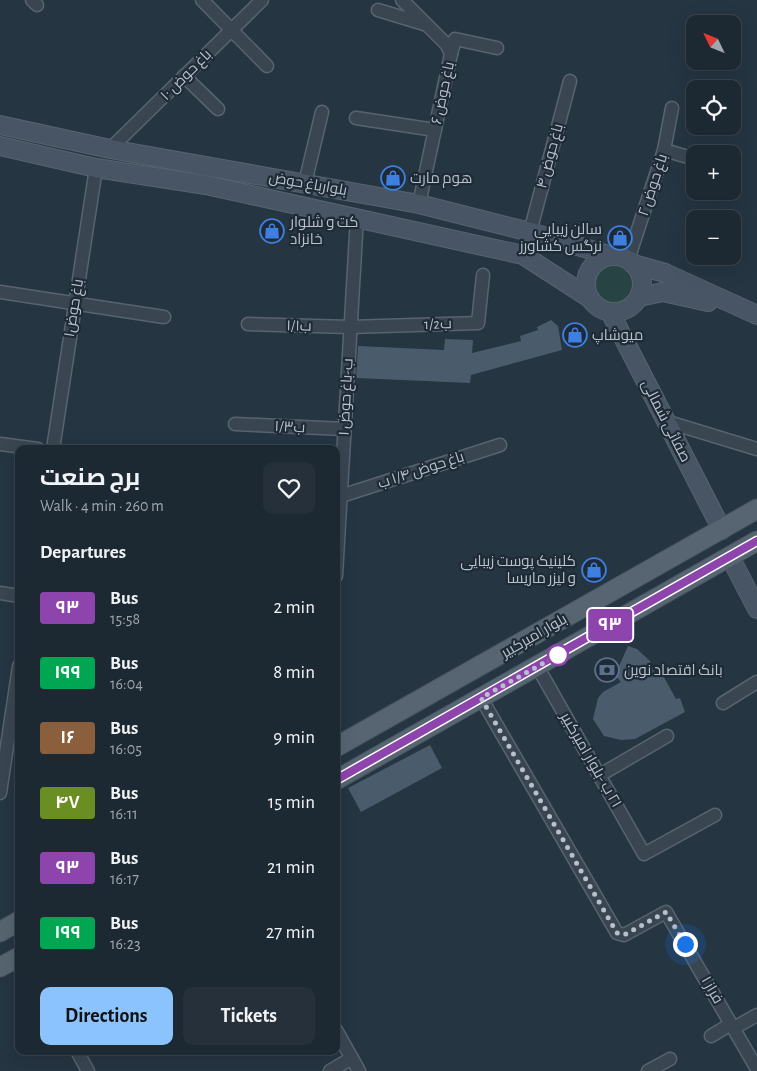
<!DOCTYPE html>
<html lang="en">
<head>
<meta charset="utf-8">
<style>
  body { margin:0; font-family:"Alegreya Sans",Cairo,sans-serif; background:#25303a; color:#f1f3f6; height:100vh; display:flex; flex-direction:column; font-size:19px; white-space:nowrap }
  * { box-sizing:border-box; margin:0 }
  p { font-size:16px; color:#a0a6ac }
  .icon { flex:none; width:28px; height:28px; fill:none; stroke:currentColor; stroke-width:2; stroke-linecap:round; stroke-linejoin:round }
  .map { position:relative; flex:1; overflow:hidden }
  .sheet { position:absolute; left:15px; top:445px; width:325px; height:610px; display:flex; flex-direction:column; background:#1c2832; border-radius:10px; box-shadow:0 5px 20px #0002,0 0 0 1px #3a444d }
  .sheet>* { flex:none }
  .badge { padding:0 10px; border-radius:4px; font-size:18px; line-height:32px }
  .needle { width:32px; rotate:313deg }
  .tools { position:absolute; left:686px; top:15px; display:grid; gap:10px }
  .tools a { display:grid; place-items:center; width:55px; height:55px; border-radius:10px; background:#1c2832; box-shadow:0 5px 20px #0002,0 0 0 1px #3a444d; font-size:25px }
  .you { position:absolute; width:25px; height:25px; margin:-12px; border:4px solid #fff; border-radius:50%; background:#1a73e8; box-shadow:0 0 0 8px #1a73e833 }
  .map>.badge { position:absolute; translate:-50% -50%; box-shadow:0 0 0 2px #fff }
  h2 { padding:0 25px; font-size:19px; line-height:45px }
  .round { display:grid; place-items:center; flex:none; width:52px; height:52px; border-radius:10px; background:#25303a }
  .overview { display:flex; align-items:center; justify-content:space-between; height:85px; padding:0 25px }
  h1 { font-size:24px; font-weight:700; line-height:38px }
  .button { display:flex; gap:10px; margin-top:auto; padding:10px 25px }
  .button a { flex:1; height:58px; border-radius:10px; background:#8ac3fd; color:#111; font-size:20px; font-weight:700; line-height:58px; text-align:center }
  .button a+a { background:#25303a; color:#f1f3f6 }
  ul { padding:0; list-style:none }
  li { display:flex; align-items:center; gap:15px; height:65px; padding:0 25px }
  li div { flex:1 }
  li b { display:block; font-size:19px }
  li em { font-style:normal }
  li .badge { min-width:55px; font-weight:700; text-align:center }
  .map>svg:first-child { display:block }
</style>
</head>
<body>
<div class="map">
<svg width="757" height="1071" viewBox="0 0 757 1071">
  <rect width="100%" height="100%" fill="#253542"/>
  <circle fill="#274343" cx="613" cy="285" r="20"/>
  <g fill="#4a5c6b">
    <path d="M 551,320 L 558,326 L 562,350 L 471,375 L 470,383 L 356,378 L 358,346 L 444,350 L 445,339 L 473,340 L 472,353 L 521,341 L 520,336 L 538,330 L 537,327 Z"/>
    <path d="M 628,646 L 637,649 L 650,661 L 655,675 L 661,672 L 676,699 L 680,698 L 685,712 L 635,739 L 621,740 L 604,736 L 593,719 L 598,698 L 603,692 L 621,682 L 615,675 Z"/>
    <path d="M 430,745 L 442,768 L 361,812 L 348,788 Z"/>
  </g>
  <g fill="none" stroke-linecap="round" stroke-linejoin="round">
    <g stroke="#57646f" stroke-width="15">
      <g id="street">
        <path d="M 32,0 L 37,5"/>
        <path d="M 202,0 L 267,66"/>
        <path d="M 402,0 L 447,45 L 451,54 L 419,204"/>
        <path d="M 378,10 L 424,24"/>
        <path d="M 451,54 L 455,39 L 497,48"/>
        <path d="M 184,76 L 218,109"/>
        <path d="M 356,118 L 435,130"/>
        <path d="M 110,149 L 262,0"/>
        <path d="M 664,150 L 695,159"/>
        <path d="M 305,183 L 322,112"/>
        <path d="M 530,232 L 570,81"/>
        <path d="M 628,260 L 664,150 L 672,108"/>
        <path d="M 0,292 L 164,317"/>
        <path d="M 248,324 L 350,327 L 478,323 L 483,275"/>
        <path d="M 665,421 L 757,449"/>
        <path d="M 235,424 L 344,429"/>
        <path d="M 0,444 L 38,449"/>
        <path d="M 53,449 L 96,168"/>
        <path d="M 341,496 L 500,445"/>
        <path d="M 336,576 L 357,218"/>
        <path d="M 0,593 L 19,596"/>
        <path d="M 537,666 L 644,854 L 715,815"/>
        <path d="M 481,698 L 617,933 L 624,935 L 666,912 L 757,1069"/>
        <path d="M 723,703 L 757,682"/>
        <path d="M 600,775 L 667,736"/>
        <path d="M 0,793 L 19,666"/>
        <path d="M 734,1028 L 757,1015"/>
        <path d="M 336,1030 L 359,1071"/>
        <path d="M 711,1036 L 731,1024"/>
        <path d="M 77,1051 L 88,1071"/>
        <path d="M 330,1071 L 352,1058"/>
        <path d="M 648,1071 L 670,1059"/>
      </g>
    </g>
    <g stroke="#57646f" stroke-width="20">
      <g id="secondary">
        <path d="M 0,125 L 110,149 L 419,204 L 530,232 L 612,256"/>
        <path d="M 0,146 L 96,168 L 206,185 L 523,255 L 588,297"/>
        <circle cx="614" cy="284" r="28"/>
        <path d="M 633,264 L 665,273 L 757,315"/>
        <path d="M 639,297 L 663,292 L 708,302"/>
        <path d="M 610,312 L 722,530"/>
        <path d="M 730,557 L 757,609"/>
      </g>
    </g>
    <g stroke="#46525e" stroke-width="21">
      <g id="primary">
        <path d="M 336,747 L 757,509"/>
        <path d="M 336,780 L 757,541"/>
        <path d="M 0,932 L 19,921"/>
        <path d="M 0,967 L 19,957"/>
      </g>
    </g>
    <use href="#street" stroke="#394652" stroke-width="12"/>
    <use href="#secondary" stroke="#475565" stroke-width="18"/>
    <use href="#primary" stroke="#576572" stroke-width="19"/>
  </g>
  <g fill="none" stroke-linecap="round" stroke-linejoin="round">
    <g stroke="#fff" stroke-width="11">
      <path id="line" d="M 336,780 L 757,541"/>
    </g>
    <use href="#line" stroke="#8e44ad" stroke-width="8"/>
    <path stroke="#b6c1cc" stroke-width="5" stroke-dasharray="0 9" d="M 558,655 L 481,698 L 617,933 L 624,935 L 666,912 L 685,944"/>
  </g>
  <defs>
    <g id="shop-ring" transform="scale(1.25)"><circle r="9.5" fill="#1e2b37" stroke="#3f7fe0" stroke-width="1.5"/><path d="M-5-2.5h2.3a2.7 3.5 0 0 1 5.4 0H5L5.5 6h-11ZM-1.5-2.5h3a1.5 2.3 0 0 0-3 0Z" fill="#3f7fe0"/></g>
    <g id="bank-ring" transform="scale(1.25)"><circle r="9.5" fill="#1e2b37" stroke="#5c6f8a" stroke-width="1.5"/><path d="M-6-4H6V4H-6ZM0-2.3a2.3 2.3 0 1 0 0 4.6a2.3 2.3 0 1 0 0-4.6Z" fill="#5c6f8a"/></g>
  </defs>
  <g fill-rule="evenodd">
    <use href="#shop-ring" x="393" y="178"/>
    <use href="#shop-ring" x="272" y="231"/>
    <use href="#shop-ring" x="620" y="238"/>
    <use href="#shop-ring" x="575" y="335"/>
    <use href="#shop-ring" x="594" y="570"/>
    <use href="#bank-ring" x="607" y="670"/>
  </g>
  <circle fill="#fff" stroke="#8e44ad" stroke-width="2.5" cx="558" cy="655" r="10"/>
  <g text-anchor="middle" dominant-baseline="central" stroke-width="4.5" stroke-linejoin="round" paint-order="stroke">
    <g font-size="15" fill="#b6c1cc" stroke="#1e2b37">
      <text transform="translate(186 75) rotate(-45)">۱۰ باغ حوض</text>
      <text transform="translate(443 93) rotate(-78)">۶ باغ حوض</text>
      <text transform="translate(550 156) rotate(-75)">۴ باغ حوض</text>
      <text transform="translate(308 184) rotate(10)">بلوارباغ حوض</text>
      <text transform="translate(653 185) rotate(-72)">۲ باغ حوض</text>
      <text transform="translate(74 308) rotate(-81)">باغ حوض۱</text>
      <text transform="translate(438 324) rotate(-2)">1/2ب</text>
      <text transform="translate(299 326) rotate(1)">ب۱/۱</text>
      <text transform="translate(346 397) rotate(-87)">۱ ب-باغ حوض</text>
      <text transform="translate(666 421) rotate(63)">صفائی شمالی</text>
      <text transform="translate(290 427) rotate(3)">ب۱/۳</text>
      <text transform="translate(421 470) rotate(-18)">باغ حوض ۱/۴ ب</text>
      <text transform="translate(534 636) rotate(-30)">بلوار امیرکبیر</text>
      <text transform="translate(591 760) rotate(60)">٢١ ب -بلوار امیرکبیر</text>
      <text transform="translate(712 990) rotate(60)">فراز ۱</text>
    </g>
    <g font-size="15" fill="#b6c1cc" stroke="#1e2b37" text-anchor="start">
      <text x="410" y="178">هوم مارت</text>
      <text x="290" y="222">کت و شلوار<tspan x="290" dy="17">خانزاد</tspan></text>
      <text x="602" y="229" text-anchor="end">سالن زیبایی<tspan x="602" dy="17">نرگس کشاورز</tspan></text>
      <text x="592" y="335">میوشاپ</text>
      <text x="576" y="561" text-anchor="end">کلینیک پوست زیبایی<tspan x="576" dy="17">و لیزر ماریسا</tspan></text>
      <text x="624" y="670">بانک اقتصاد نوین</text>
    </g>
  </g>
</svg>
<div class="tools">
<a><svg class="needle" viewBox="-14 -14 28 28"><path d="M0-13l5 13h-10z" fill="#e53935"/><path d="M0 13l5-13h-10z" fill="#a0a6ac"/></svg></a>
<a><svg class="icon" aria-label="locate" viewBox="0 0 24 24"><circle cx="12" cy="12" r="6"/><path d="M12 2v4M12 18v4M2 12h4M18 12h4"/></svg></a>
<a>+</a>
<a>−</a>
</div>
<div class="you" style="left:685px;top:944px"></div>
<b class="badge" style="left:610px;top:625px;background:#8e44ad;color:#fff">۹۳</b>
<section class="sheet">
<div class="overview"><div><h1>برج صنعت</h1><p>Walk · 4 min · 260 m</p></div><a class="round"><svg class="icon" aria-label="heart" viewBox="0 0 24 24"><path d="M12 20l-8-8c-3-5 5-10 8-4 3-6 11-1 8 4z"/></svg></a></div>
<h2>Departures</h2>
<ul>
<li><span class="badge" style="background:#8e44ad;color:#fff">۹۳</span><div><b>Bus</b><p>15:58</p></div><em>2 min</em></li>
<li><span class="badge" style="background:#00a651;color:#fff">۱۹۹</span><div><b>Bus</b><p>16:04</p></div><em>8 min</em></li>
<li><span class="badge" style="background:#8b5e3c;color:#fff">۱۶</span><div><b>Bus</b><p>16:05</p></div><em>9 min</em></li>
<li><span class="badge" style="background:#6b8e23;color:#fff">۴۷</span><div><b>Bus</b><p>16:11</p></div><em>15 min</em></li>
<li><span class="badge" style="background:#8e44ad;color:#fff">۹۳</span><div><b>Bus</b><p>16:17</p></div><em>21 min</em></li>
<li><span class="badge" style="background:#00a651;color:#fff">۱۹۹</span><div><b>Bus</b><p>16:23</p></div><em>27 min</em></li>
</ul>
<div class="button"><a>Directions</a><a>Tickets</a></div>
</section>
</div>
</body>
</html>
